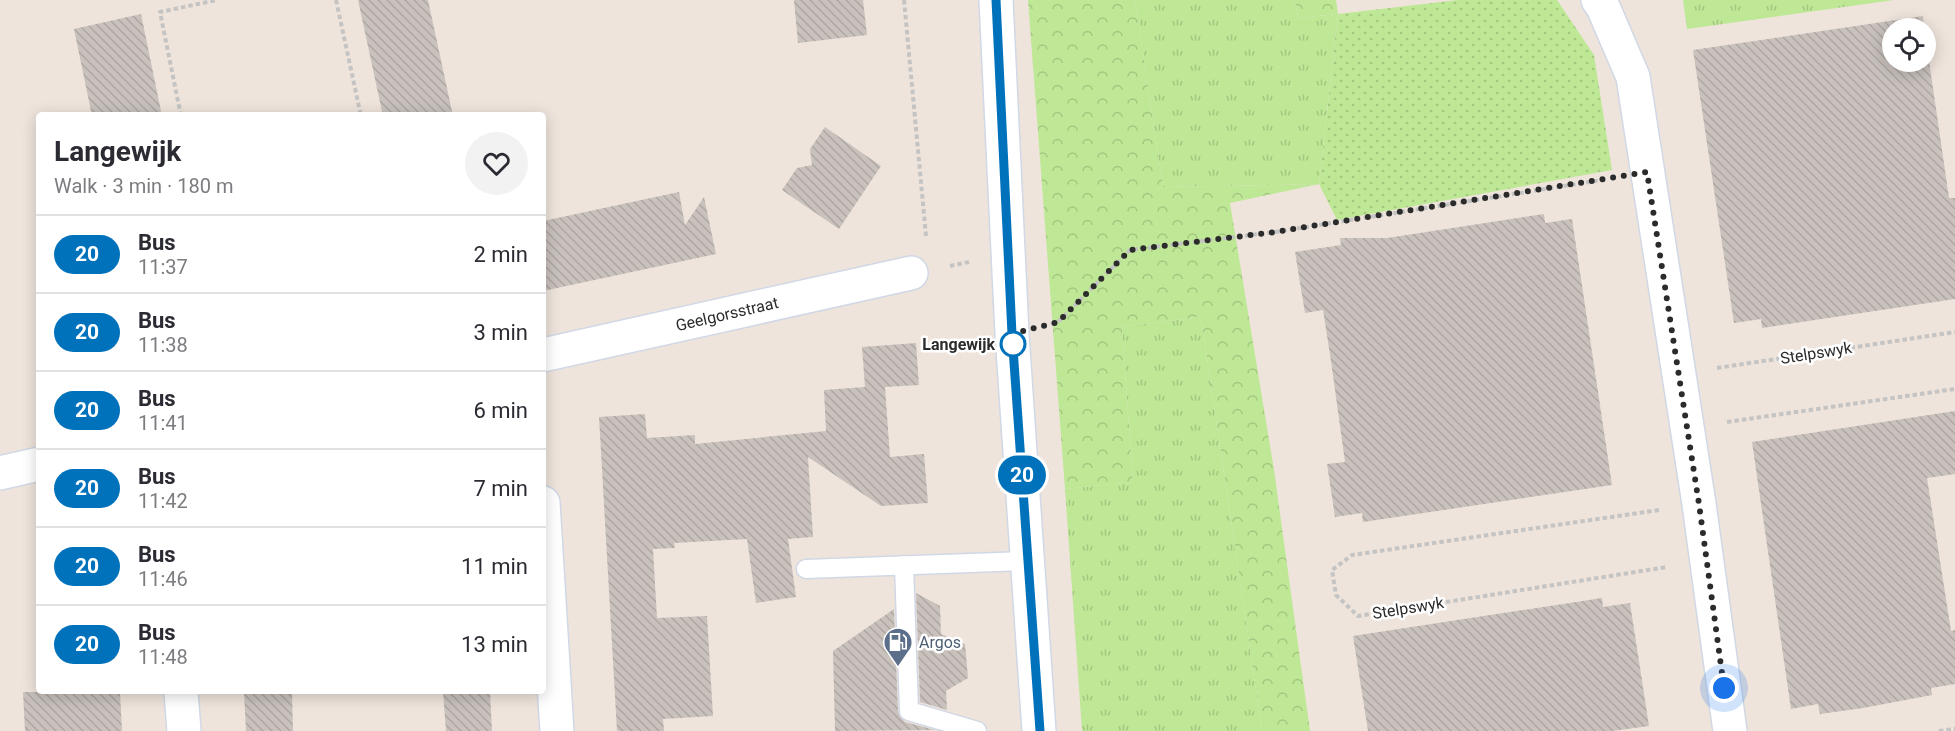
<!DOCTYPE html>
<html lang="en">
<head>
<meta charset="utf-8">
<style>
  body { margin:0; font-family:Roboto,sans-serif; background:#f2f2f3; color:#2b2b33; height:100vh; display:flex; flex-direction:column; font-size:22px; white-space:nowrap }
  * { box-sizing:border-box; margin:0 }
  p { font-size:20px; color:#7c7c81 }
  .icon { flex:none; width:33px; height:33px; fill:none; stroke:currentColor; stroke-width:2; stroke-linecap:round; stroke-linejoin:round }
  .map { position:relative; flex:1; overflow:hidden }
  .panel { position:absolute; left:36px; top:112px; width:510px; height:582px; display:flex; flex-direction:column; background:#fff; border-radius:6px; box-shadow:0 3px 15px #0003 }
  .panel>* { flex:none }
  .badge { padding:0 12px; border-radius:20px; font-size:21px; line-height:39px }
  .buttons { position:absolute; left:1882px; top:18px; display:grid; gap:12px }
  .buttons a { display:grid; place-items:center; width:54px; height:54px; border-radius:50%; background:#fff; box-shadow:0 3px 15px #0003; font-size:30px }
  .you { position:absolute; width:30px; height:30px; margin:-15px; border:4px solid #fff; border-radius:50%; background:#1a73e8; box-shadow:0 0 0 9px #1a73e833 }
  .map>.badge { position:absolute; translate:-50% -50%; box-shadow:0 0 0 3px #fff }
  .round { display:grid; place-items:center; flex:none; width:63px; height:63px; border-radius:32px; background:#f2f2f3 }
  .headline { display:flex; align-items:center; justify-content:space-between; height:102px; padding:0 18px }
  h1 { font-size:28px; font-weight:700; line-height:45px }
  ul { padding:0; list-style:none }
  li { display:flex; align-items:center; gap:18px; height:78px; padding:0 18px; border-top:2px solid #e1e1e2 }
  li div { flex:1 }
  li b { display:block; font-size:22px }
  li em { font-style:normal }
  li .badge { min-width:66px; font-weight:700; text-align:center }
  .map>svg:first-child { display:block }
</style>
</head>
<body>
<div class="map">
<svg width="1955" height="731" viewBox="0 0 1955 731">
  <defs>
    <pattern id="grass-tufts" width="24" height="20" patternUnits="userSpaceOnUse" patternTransform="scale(1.5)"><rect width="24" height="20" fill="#bee895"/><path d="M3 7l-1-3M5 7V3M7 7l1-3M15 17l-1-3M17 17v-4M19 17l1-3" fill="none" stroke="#a3c781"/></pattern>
    <pattern id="forest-crowns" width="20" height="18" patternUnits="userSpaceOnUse" patternTransform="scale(1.5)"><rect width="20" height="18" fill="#bee895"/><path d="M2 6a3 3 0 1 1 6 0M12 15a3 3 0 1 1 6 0" fill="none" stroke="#a3c781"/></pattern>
    <pattern id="park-dots" width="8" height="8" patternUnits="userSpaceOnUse" patternTransform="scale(1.5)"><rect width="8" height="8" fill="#bee895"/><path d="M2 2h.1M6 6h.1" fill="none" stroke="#a3c781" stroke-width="1.8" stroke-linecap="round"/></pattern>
    <pattern id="building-back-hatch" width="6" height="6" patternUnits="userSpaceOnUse" patternTransform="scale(1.5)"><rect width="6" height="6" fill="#c9c1bc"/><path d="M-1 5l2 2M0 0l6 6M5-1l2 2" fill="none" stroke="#ada6a2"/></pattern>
  </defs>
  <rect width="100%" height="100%" fill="#eee4dc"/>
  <g fill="url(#grass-tufts)">
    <path d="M 1135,0 L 1295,0 L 1298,18 L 1338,14 L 1319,184 L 1163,187 Z"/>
    <path d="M 1683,0 L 1894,0 L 1687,29 Z"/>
    <path d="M 1201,317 L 1262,731 L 1082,731 L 1065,489 L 1133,482 L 1122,327 Z"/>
  </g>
  <g fill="url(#forest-crowns)">
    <path d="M 1028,0 L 1135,0 L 1163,187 L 1319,184 L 1230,203 L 1274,470 L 1310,731 L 1262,731 L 1201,317 L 1122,327 L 1133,482 L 1065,489 Z"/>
    <path d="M 1295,0 L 1336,0 L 1338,14 L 1298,18 Z"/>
  </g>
  <path fill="url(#park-dots)" d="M 1458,0 L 1557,0 L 1594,55 L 1612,170 L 1337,220 L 1319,184 L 1338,14 Z"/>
  <g fill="url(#building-back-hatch)">
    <path d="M 358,0 L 428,0 L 453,116 L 383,116 Z"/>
    <path d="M 794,0 L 863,0 L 867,35 L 798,43 Z"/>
    <path d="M 141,14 L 162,116 L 92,116 L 74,29 Z"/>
    <path d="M 1923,16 L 1924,28 L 1893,28 L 1893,62 L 1926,62 L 1926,40 L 1949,198 L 1955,198 L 1955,299 L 1762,328 L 1761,319 L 1734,323 L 1693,50 Z"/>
    <path d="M 825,127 L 881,166 L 839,229 L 782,190 L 797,168 L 812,165 L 810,149 Z"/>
    <path d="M 679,192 L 685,225 L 704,197 L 716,254 L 543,291 L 543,221 Z"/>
    <path d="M 1544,214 L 1545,223 L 1572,219 L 1612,485 L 1363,522 L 1362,513 L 1335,517 L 1327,464 L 1345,462 L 1331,361 L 1323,310 L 1305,313 L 1295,252 L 1341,245 L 1340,238 L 1387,238 Z"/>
    <path d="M 916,343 L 919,385 L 885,387 L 890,457 L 924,454 L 928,503 L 881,506 L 808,457 L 813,537 L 788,539 L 796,597 L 756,603 L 747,539 L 674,543 L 675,548 L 653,549 L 657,618 L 707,616 L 713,716 L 663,719 L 664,731 L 617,731 L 599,417 L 645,414 L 647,438 L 695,435 L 695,444 L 826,431 L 824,390 L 865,387 L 862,347 Z"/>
    <path d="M 1955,411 L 1955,474 L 1927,478 L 1951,631 L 1955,630 L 1955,684 L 1931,688 L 1932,695 L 1863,708 L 1820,714 L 1818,704 L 1791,709 L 1752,442 Z"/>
    <path d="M 916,593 L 940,606 L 941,634 L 965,644 L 968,678 L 946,691 L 947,710 L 920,702 Z"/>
    <path d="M 1602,598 L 1603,607 L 1630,603 L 1649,726 L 1612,731 L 1368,731 L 1353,636 Z"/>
    <path d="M 894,609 L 898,712 L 901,718 L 905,722 L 935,730 L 835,731 L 833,651 Z"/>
    <path d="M 23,692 L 120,692 L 122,731 L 25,731 Z"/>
    <path d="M 244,692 L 292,692 L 293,731 L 246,731 Z"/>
    <path d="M 443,692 L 490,692 L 492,731 L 446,731 Z"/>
  </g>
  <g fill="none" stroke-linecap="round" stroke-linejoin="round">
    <g stroke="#d1d8e5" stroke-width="21">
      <g id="lane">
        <path d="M 904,565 L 909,711 L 977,731"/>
        <path d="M 806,569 L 1028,561"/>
      </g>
    </g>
    <g stroke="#d1d8e5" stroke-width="36">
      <g id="street">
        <path d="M 1598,0 L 1603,7 L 1633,77 L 1699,504 L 1730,731"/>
        <path d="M 543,355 L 911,273"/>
        <path d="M 0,473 L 39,464"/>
        <path d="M 543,503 L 557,731"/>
        <path d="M 181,692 L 184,731"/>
      </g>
    </g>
    <g stroke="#d1d8e5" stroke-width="36">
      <path id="secondary" d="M 996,0 L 1012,334 L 1039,731"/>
    </g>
    <g stroke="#c4c4c4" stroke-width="4" stroke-dasharray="4.5 3" stroke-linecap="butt">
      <path d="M 336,0 L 361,116"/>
      <path d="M 904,0 L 926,236"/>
      <path d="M 181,116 L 160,12 L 217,0"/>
      <path d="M 950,266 L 969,262"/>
      <path d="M 1051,324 L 1058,322 L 1130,250 L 1275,232 L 1608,179"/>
      <path d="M 1717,368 L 1955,332"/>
      <path d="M 1727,422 L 1955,389"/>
      <path d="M 1659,510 L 1352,555 L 1332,570 L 1336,595 L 1358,616 L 1667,567"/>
      <path d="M 1939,731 L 1955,729"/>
    </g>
    <use href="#lane" stroke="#fff" stroke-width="18"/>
    <use href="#street" stroke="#fff" stroke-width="33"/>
    <use href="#secondary" stroke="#fff" stroke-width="33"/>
  </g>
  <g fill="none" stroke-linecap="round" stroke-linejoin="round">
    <g stroke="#fff" stroke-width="14">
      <path id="line" d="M 996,0 L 1012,334 L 1040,731"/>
    </g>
    <use href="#line" stroke="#0072bc" stroke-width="9"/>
    <path stroke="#2b2b2b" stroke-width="6" stroke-dasharray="0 10.8" d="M 1013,344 L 1012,334 L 1058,322 L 1130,250 L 1275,232 L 1647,172 L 1699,504 L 1724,688"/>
  </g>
  <defs>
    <g id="fuel-pin" transform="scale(1.5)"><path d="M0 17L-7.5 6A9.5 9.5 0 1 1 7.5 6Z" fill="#5c6f8a" stroke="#fff"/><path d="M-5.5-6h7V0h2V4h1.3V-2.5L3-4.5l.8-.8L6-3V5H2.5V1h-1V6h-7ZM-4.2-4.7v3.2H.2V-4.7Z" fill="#fff"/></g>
  </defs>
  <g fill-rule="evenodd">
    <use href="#fuel-pin" x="898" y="642"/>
  </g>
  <circle fill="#fff" stroke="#0072bc" stroke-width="3" cx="1013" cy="344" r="12"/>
  <g text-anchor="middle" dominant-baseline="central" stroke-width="5" stroke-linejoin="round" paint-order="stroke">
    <g font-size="16" fill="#2b2b2b" stroke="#fff">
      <text transform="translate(727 314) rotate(-13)">Geelgorsstraat</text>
      <text transform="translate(1816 353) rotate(-9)">Stelpswyk</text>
      <text transform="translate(1408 608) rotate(-9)">Stelpswyk</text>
    </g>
    <g font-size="16" font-weight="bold" fill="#2b2b2b" stroke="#fff" text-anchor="end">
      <text x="995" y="344">Langewijk</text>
    </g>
    <g font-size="16" fill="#4e5e75" stroke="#fff" text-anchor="start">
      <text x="919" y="642">Argos</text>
    </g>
  </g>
</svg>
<div class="buttons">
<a><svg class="icon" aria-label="locate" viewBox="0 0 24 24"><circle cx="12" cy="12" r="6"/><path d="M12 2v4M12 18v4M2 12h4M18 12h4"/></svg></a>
</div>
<div class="you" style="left:1724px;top:688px"></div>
<b class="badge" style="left:1022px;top:475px;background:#0072bc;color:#fff">20</b>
<section class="panel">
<div class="headline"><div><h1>Langewijk</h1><p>Walk · 3 min · 180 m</p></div><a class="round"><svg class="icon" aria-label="heart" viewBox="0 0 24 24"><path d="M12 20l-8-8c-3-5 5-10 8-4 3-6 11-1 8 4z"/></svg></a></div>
<ul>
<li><span class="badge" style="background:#0072bc;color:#fff">20</span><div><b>Bus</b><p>11:37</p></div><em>2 min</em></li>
<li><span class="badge" style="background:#0072bc;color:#fff">20</span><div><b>Bus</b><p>11:38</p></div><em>3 min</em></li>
<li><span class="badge" style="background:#0072bc;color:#fff">20</span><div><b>Bus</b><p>11:41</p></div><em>6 min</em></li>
<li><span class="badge" style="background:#0072bc;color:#fff">20</span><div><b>Bus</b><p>11:42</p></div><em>7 min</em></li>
<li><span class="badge" style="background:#0072bc;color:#fff">20</span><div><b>Bus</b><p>11:46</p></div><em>11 min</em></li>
<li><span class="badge" style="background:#0072bc;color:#fff">20</span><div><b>Bus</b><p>11:48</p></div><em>13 min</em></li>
</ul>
</section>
</div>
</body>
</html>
